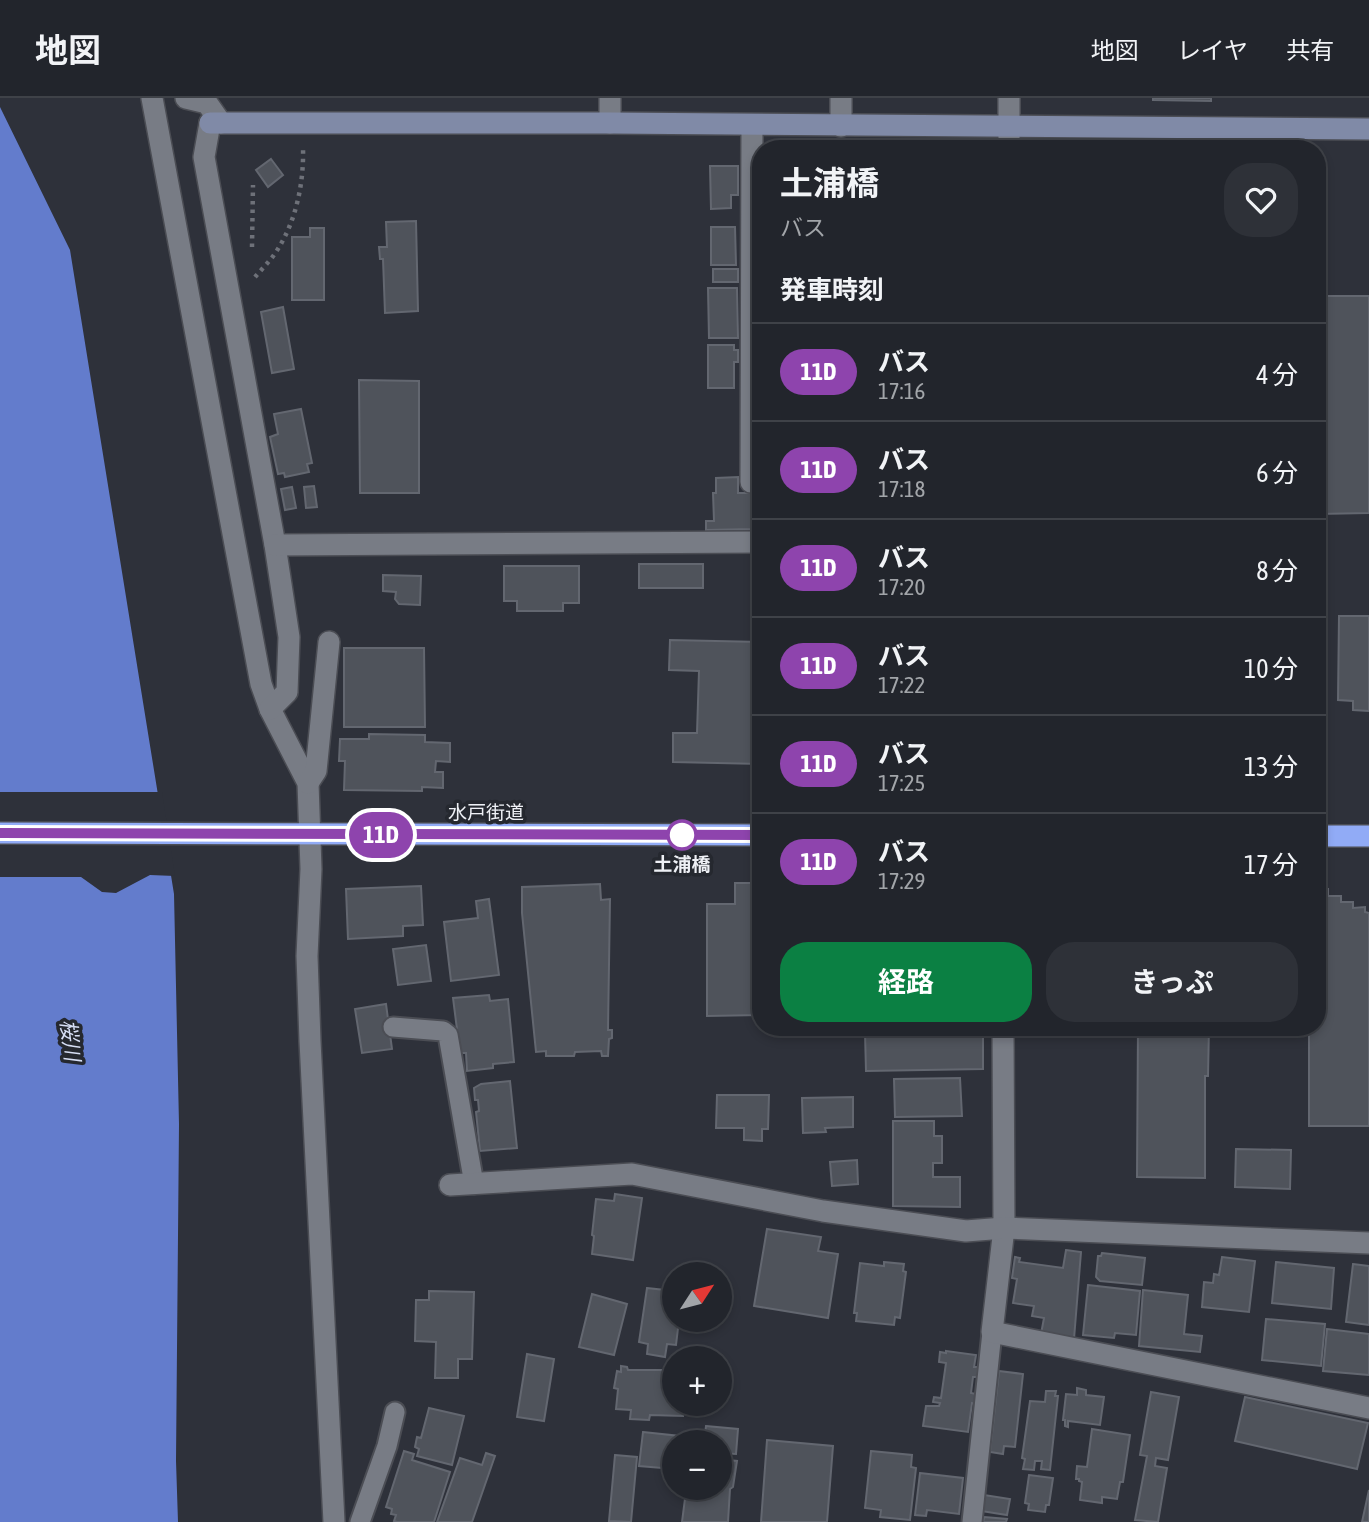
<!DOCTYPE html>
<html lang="ja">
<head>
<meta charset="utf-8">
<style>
  body { margin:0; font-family:"Asap Condensed","Noto Sans JP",sans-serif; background:#2e3138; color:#f1f3f6; height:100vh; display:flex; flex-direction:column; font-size:26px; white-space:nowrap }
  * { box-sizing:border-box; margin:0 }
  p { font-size:23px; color:#a2a5a9 }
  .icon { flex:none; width:38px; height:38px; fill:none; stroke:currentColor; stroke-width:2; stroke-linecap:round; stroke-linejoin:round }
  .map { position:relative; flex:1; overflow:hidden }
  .panel { position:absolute; left:752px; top:42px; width:574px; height:896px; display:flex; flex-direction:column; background:#22252c; border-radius:28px; box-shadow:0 4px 10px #0003,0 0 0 2px #3f4248 }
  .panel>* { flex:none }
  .badge { padding:0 14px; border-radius:23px; font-size:24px; line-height:46px }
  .needle { width:46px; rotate:54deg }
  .fabs { position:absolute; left:662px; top:1164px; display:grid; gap:14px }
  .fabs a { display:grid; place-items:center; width:70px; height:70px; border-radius:50%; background:#22252c; box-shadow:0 4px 10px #0003,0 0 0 2px #3f4248; font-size:35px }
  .map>.badge { position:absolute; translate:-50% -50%; box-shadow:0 0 0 4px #fff }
  h2 { padding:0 28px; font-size:26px; line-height:63px }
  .round { display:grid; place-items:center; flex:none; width:74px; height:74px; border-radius:28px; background:#2e3138 }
  .head { display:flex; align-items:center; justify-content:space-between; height:119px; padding:0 28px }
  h1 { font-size:33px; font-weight:700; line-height:52px }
  .button { display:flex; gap:14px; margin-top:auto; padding:14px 28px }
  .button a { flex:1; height:80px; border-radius:28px; background:#0b8043; color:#fff; font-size:28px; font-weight:700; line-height:80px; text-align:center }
  .button a+a { background:#2e3138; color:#f1f3f6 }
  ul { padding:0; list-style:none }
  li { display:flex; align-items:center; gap:21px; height:98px; padding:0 28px; border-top:2px solid #3f4248 }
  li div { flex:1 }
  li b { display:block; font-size:26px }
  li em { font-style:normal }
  li .badge { min-width:77px; font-weight:700; text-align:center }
  header { display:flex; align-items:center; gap:42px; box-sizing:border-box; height:98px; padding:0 35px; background:#22252c; border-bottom:2px solid #3f4248 }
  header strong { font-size:33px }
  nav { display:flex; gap:38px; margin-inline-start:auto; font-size:24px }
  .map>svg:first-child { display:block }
</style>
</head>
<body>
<header>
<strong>地図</strong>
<nav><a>地図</a><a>レイヤ</a><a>共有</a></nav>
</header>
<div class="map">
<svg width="1369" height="1424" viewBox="0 0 1369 1424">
  <rect width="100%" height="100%" fill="#2e313a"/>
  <path fill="#637ccc" d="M 0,9 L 70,152 L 174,796 L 179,1026 L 176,1363 L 178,1424 L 0,1424 Z"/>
  <path fill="#2e313a" d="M 0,694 L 162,694 L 175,778 L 150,777 L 116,795 L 102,794 L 81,779 L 0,779 Z"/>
  <g fill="#4f535b" stroke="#636770" stroke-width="2">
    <path d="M 1153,0 L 1211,0 L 1211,3 L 1153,2 Z"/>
    <path d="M 271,61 L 283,77 L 268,89 L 256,72 Z"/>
    <path d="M 710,68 L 738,68 L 738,97 L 731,97 L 731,110 L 711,111 Z"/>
    <path d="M 416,123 L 418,213 L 385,215 L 383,161 L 380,161 L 379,149 L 387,149 L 386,124 Z"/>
    <path d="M 711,129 L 735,129 L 736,167 L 711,167 Z"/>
    <path d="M 310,130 L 324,130 L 324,202 L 292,202 L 292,139 L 310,139 Z"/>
    <rect x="713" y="171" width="25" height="13"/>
    <path d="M 708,190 L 737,190 L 738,240 L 709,240 Z"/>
    <path d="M 1318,198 L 1369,198 L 1369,415 L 1318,416 Z"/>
    <path d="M 283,209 L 294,271 L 272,275 L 261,214 Z"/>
    <path d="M 708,247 L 734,247 L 734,252 L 738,252 L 738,264 L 734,264 L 734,290 L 708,290 Z"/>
    <path d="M 359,282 L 419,283 L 419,395 L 360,395 Z"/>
    <path d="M 301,311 L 312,365 L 307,366 L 309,374 L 285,379 L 284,375 L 278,376 L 270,339 L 278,336 L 274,316 Z"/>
    <path d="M 738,379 L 738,395 L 752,395 L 753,431 L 706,432 L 706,423 L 714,423 L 713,395 L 716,395 L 716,380 Z"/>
    <path d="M 314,388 L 317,409 L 306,410 L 304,389 Z"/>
    <path d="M 292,389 L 296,410 L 285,412 L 281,391 Z"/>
    <rect x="639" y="466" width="64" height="24"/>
    <path d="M 504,468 L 579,468 L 579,505 L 563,505 L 563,513 L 517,513 L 517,503 L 504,503 Z"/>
    <path d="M 383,477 L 421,478 L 420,507 L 399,506 L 395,501 L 396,494 L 383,493 Z"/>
    <path d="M 1339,518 L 1369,518 L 1369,613 L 1353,612 L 1353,603 L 1338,602 Z"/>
    <path d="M 670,542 L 761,544 L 761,666 L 673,664 L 673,635 L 697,635 L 699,573 L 669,572 Z"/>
    <path d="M 344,550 L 424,550 L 425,629 L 344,629 Z"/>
    <path d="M 369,636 L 425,637 L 425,644 L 450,645 L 450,664 L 436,663 L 435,674 L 443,674 L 443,690 L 422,689 L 422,693 L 344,692 L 345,663 L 339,663 L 340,641 L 369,641 Z"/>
    <path d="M 735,785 L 761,785 L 761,917 L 707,918 L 707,806 L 735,806 Z"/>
    <path d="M 600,786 L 601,802 L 610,801 L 608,932 L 612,932 L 612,940 L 609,941 L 608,958 L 602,958 L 601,953 L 575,954 L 574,958 L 546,958 L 546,953 L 536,954 L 522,815 L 522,789 Z"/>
    <path d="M 421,788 L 423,827 L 403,828 L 403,838 L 348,841 L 346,791 Z"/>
    <path d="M 1318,791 L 1328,791 L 1328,798 L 1341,798 L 1341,804 L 1353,804 L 1353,810 L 1365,809 L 1365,814 L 1369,815 L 1369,1028 L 1309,1028 L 1309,929 L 1318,929 Z"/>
    <path d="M 489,801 L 499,877 L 451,883 L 444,824 L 478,820 L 476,803 Z"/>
    <path d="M 426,847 L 431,883 L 398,887 L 393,851 Z"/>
    <path d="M 489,897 L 490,903 L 508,901 L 514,964 L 493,966 L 493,970 L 467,973 L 466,955 L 460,955 L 453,900 Z"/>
    <path d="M 386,906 L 392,951 L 362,955 L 355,911 Z"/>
    <path d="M 1138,929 L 1209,929 L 1208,978 L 1205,978 L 1205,1080 L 1137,1079 Z"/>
    <path d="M 983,933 L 983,971 L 866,973 L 865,935 Z"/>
    <path d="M 960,980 L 962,1018 L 895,1019 L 894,981 Z"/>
    <path d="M 510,983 L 517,1050 L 480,1053 L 476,1014 L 479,1013 L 478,1002 L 475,1002 L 474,990 L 481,986 Z"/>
    <path d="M 717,997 L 769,997 L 768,1031 L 762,1031 L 762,1043 L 744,1042 L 744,1030 L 716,1030 Z"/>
    <path d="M 853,999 L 853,1029 L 825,1030 L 826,1034 L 803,1035 L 802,1000 Z"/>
    <path d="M 893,1023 L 934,1023 L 934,1038 L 942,1038 L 942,1065 L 933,1065 L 933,1079 L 960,1079 L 960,1109 L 893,1108 Z"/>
    <path d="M 1236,1051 L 1291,1052 L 1290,1091 L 1235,1089 Z"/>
    <path d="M 857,1062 L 858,1086 L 832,1088 L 830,1064 Z"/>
    <path d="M 615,1096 L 642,1100 L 633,1162 L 592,1156 L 594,1138 L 592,1137 L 596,1101 L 614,1103 Z"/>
    <path d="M 767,1131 L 821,1139 L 818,1153 L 838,1156 L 828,1220 L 754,1208 Z"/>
    <path d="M 1066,1152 L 1081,1154 L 1074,1241 L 1041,1236 L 1044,1220 L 1032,1218 L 1034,1208 L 1013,1205 L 1017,1181 L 1012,1180 L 1015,1159 L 1020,1160 L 1019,1164 L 1063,1170 Z"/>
    <path d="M 1102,1155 L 1145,1160 L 1142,1187 L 1100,1183 L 1096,1179 L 1098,1158 L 1101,1158 Z"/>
    <path d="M 1222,1159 L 1255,1163 L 1249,1214 L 1202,1209 L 1204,1184 L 1213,1185 L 1214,1176 L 1219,1177 Z"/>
    <path d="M 884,1164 L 904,1166 L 903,1173 L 906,1174 L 900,1220 L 895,1219 L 894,1227 L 856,1223 L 857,1215 L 854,1215 L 860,1165 L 884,1168 Z"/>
    <path d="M 1276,1164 L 1334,1170 L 1331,1211 L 1272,1205 Z"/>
    <path d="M 1353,1166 L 1369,1168 L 1369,1227 L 1346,1224 Z"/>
    <path d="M 1088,1187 L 1140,1193 L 1136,1237 L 1115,1235 L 1114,1240 L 1083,1237 Z"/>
    <path d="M 647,1190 L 674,1193 L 674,1222 L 679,1222 L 676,1247 L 667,1246 L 665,1259 L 647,1256 L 648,1246 L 639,1244 Z"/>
    <path d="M 1143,1192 L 1188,1197 L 1184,1236 L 1202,1238 L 1200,1254 L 1139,1248 Z"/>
    <path d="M 429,1193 L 474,1194 L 472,1261 L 458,1261 L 458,1280 L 435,1280 L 436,1244 L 415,1243 L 416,1202 L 429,1202 Z"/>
    <path d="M 592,1196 L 627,1206 L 614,1257 L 579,1249 Z"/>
    <path d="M 1266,1221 L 1325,1226 L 1321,1268 L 1262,1262 Z"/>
    <path d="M 1327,1231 L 1369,1236 L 1369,1277 L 1323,1273 Z"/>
    <path d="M 946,1253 L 976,1257 L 974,1269 L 978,1269 L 977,1279 L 973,1279 L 971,1295 L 976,1296 L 975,1306 L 972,1305 L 968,1334 L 923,1328 L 926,1308 L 939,1308 L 940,1305 L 933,1304 L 934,1299 L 941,1300 L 946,1265 L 939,1264 L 940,1254 L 946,1255 Z"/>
    <path d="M 527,1256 L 554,1261 L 544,1323 L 517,1319 Z"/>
    <path d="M 621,1268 L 627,1269 L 628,1272 L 674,1272 L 674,1306 L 683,1306 L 683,1318 L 650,1317 L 649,1322 L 630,1321 L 631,1312 L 616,1311 L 618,1291 L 614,1290 L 617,1273 L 621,1274 Z"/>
    <path d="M 999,1273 L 1023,1276 L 1015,1349 L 1004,1348 L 1003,1356 L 990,1354 Z"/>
    <path d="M 1077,1290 L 1086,1292 L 1086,1297 L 1104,1299 L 1100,1327 L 1068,1323 L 1068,1329 L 1065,1328 L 1065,1322 L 1063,1322 L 1066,1296 L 1077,1297 Z"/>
    <path d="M 1046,1293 L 1056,1293 L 1055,1298 L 1058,1298 L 1050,1372 L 1041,1371 L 1042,1363 L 1035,1363 L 1034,1372 L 1023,1371 L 1025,1361 L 1022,1360 L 1030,1303 L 1045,1304 Z"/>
    <path d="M 1151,1294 L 1179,1299 L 1168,1362 L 1156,1360 L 1155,1368 L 1167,1370 L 1158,1424 L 1135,1422 L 1147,1358 L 1140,1357 Z"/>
    <path d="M 1245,1299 L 1368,1325 L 1357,1371 L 1235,1343 Z"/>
    <path d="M 429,1310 L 464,1318 L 452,1367 L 417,1358 L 419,1351 L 415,1349 L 417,1339 L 421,1340 Z"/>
    <path d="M 706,1328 L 738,1331 L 736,1356 L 719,1355 L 719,1344 L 704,1344 Z"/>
    <path d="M 1092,1331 L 1130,1337 L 1123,1384 L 1120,1384 L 1117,1401 L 1102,1399 L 1102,1405 L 1080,1402 L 1082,1384 L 1079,1383 L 1079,1381 L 1076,1381 L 1077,1368 L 1087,1369 Z"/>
    <path d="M 643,1334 L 680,1338 L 680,1344 L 674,1344 L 674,1371 L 639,1368 Z"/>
    <path d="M 767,1342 L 833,1348 L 827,1424 L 761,1424 Z"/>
    <path d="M 404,1353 L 414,1356 L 412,1362 L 450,1374 L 434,1424 L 397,1424 L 394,1423 L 396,1417 L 391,1416 L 392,1411 L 386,1409 Z"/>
    <path d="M 871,1353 L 912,1357 L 911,1369 L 916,1370 L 910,1422 L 880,1419 L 881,1412 L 865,1410 Z"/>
    <path d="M 486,1355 L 495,1358 L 472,1424 L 437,1424 L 460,1360 L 482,1367 Z"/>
    <path d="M 615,1357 L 637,1359 L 631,1424 L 609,1423 Z"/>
    <path d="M 719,1361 L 737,1363 L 733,1389 L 730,1391 L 728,1424 L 682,1424 L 686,1393 L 682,1392 L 683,1390 L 719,1390 Z"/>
    <path d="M 920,1375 L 963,1380 L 959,1416 L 927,1412 L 926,1418 L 915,1417 Z"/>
    <path d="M 1029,1377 L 1053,1380 L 1049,1407 L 1046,1407 L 1045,1414 L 1028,1412 L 1029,1406 L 1025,1405 Z"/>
    <path d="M 1369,1392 L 1369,1424 L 1362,1424 Z"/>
    <path d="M 984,1397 L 1010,1401 L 1007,1417 L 981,1413 Z"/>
    <path d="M 984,1419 L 1007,1421 L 1006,1424 L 983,1424 Z"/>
  </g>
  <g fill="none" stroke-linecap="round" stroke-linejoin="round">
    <g stroke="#4b4d54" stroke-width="23">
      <g id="lane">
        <path d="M 393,929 L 443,933 L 448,937 L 474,1086"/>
        <path d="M 360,1424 L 387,1348 L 395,1314"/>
        <path d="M 972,1424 L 992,1234"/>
      </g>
    </g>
    <g stroke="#4b4d54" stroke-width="24">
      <g id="street">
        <path d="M 152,0 L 261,586 L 270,611 L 308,685 L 311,771 L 307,858 L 310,943 L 334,1424"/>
        <path d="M 186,0 L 207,5 L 221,25"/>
        <path d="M 210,25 L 204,59 L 275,447 L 289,539 L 287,594 L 270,611"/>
        <path d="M 610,25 L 610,0"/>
        <path d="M 841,28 L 841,0"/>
        <path d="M 1009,51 L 1009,0"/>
        <path d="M 751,384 L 752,27"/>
        <path d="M 275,447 L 761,444"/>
        <path d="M 308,685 L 316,673 L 329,544"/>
        <path d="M 1003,929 L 1004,1130 L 992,1234 L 1369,1310"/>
        <path d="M 450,1087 L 632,1076 L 823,1113 L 966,1133 L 1004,1130 L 1369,1145"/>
      </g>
    </g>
    <g stroke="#4b4d54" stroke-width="24">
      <path id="secondary" d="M 210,25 L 610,25 L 1369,31"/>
    </g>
    <g stroke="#4b4d54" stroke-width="24">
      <g id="highway">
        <path d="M 0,735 L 761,737"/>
        <path d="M 1318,738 L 1369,738"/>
      </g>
    </g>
    <g stroke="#6e7179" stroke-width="4.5" stroke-dasharray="3.5 5" stroke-linecap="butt">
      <path d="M 252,149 L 253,87"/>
      <path d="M 255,179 C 262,171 270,163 276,154 C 296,124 304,85 303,50"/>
    </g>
    <use href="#lane" stroke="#787c85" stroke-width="19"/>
    <use href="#street" stroke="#787c85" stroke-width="21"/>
    <use href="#secondary" stroke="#808aa7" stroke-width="21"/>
    <use href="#highway" stroke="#91abf6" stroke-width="21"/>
  </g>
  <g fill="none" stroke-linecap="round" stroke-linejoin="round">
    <g stroke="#fff" stroke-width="16">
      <path id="line" d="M 0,735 L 761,737"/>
    </g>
    <use href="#line" stroke="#8e44ad" stroke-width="10"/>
  </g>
  <circle fill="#fff" stroke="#8e44ad" stroke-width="3.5" cx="682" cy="737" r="14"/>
  <g text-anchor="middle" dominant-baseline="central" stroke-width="7" stroke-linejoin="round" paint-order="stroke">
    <g font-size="19" fill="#eef0f5" stroke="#25282f">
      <text x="486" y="714">水戸街道</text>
    </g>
    <g font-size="19" font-weight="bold" fill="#eef0f5" stroke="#25282f">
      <text x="682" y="766">土浦橋</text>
    </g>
    <g font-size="21" font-style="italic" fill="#d6def4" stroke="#25282f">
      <text transform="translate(71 942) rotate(83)">桜川</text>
    </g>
  </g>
</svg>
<div class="fabs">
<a><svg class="needle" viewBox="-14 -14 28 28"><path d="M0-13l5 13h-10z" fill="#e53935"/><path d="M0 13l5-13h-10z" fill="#a2a5a9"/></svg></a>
<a>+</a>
<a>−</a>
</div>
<b class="badge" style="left:381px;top:737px;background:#8e44ad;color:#fff">11D</b>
<section class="panel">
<div class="head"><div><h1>土浦橋</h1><p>バス</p></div><a class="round"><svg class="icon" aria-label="heart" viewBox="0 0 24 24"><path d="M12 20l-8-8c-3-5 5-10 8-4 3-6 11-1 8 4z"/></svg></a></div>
<h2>発車時刻</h2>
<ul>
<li><span class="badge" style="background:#8e44ad;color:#fff">11D</span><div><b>バス</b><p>17:16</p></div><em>4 分</em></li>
<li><span class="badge" style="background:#8e44ad;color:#fff">11D</span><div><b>バス</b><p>17:18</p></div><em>6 分</em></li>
<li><span class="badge" style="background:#8e44ad;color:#fff">11D</span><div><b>バス</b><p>17:20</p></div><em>8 分</em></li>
<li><span class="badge" style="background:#8e44ad;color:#fff">11D</span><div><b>バス</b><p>17:22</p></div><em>10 分</em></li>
<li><span class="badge" style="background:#8e44ad;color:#fff">11D</span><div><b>バス</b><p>17:25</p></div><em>13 分</em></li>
<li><span class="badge" style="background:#8e44ad;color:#fff">11D</span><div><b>バス</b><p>17:29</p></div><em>17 分</em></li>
</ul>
<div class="button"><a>経路</a><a>きっぷ</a></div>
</section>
</div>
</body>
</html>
